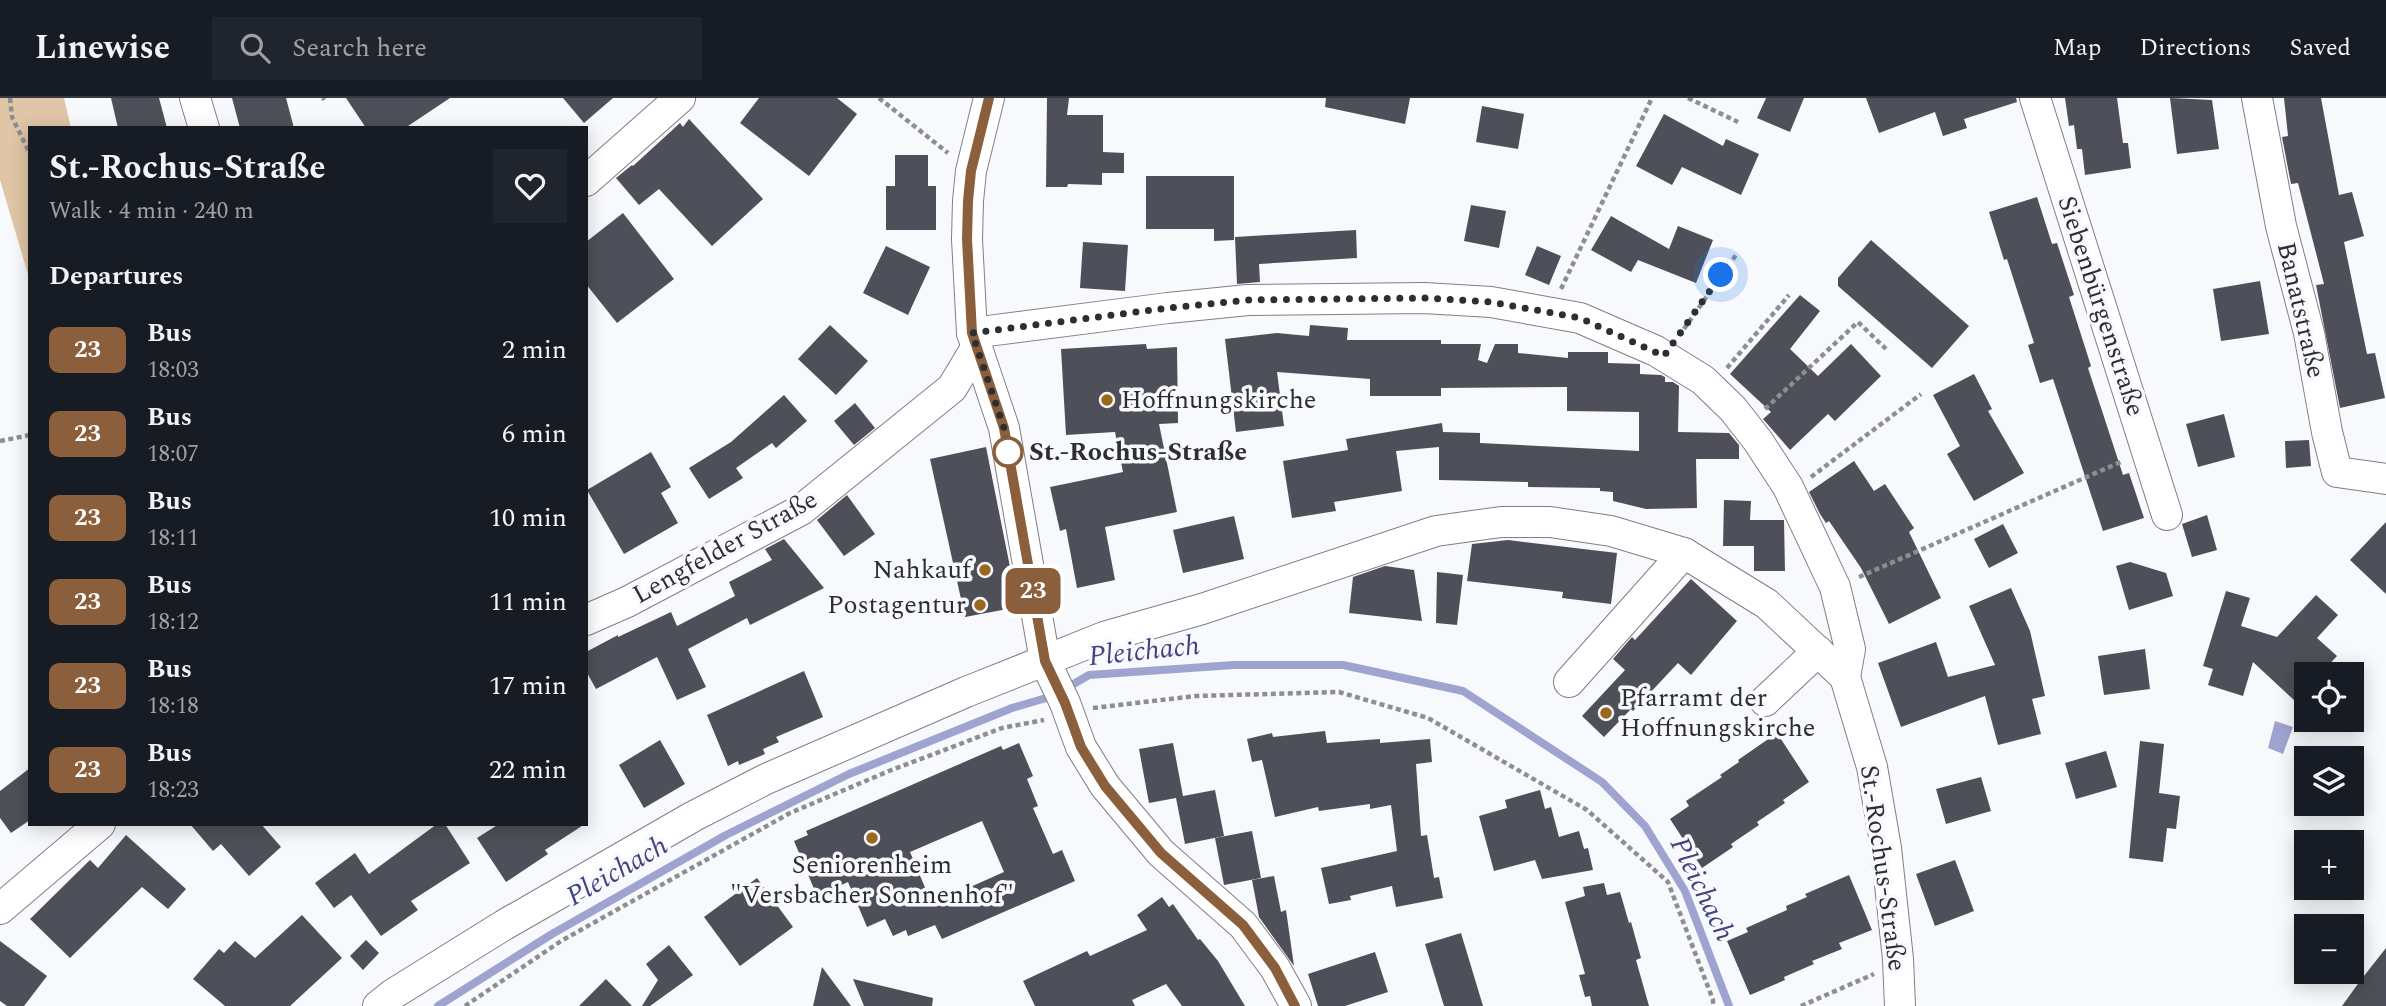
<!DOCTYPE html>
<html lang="en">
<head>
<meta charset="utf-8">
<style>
  body { margin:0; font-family:Spectral,serif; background:#20242c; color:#f1f3f6; height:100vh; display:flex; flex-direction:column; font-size:26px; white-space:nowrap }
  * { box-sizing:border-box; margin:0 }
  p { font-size:23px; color:#9ea1a6 }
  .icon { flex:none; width:38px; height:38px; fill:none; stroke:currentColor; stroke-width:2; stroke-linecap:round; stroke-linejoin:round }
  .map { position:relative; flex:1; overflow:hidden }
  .drawer { position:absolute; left:28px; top:28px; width:560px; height:700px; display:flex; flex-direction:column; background:#171b24; border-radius:0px; box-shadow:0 4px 18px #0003 }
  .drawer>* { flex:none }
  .badge { padding:0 14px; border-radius:10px; font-size:24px; line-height:46px }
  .buttons { position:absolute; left:2294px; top:564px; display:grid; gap:14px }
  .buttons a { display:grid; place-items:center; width:70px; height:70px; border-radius:0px; background:#171b24; box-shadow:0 4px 18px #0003; font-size:35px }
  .you { position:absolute; width:35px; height:35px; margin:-18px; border:5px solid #fff; border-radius:50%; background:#1a73e8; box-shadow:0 0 0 10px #1a73e833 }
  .map>.badge { position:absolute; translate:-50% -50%; box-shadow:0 0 0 4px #fff }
  h2 { padding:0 21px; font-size:26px; line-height:63px }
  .round { display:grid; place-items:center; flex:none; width:74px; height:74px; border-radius:0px; background:#20242c }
  .headline { display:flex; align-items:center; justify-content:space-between; height:119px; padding:0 21px }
  h1 { font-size:33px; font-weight:700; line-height:52px }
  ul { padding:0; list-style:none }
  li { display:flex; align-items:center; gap:21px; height:84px; padding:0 21px }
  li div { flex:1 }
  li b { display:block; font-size:26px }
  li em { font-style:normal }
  li .badge { min-width:77px; font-weight:700; text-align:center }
  header { display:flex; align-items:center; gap:42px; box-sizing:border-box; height:98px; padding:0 35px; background:#171b24; border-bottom:2px solid #363941 }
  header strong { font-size:33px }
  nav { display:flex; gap:38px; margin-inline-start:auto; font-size:24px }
  .search { width:490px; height:63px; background:#20242c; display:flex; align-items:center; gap:18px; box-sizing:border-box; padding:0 24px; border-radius:0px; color:#9ea1a6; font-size:26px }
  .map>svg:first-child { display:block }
</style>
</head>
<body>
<header>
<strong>Linewise</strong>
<div class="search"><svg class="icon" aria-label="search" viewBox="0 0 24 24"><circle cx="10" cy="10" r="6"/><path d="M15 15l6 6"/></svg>Search here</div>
<nav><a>Map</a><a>Directions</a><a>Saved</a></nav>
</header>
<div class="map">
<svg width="2386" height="908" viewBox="0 0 2386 908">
  <rect width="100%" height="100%" fill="#f8f9fd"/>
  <path fill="#e0c5a6" d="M 0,0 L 64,0 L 71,30 L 30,30 L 30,183 L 0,82 Z"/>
  <path fill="#9ea4cf" d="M 2275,623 L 2293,629 L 2283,656 L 2268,650 Z"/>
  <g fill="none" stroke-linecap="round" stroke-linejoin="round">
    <path stroke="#9ea4cf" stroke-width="8" d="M 438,908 L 552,836 L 726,737 L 849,676 L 1012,610 L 1053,598 L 1089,577 L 1234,567 L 1343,567 L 1463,593 L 1602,684 L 1645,728 L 1685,793 L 1729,908"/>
  </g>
  <g fill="#4e4f58" fill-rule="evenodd">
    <path d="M 111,0 L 159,0 L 167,30 L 118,30 Z"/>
    <path d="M 232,0 L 286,0 L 294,30 L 240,30 Z"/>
    <path d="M 346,0 L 450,0 L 405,30 L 366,30 Z"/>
    <path d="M 563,0 L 613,0 L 584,25 Z"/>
    <path d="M 759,0 L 837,0 L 857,16 L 809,78 L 740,25 Z"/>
    <path d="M 1047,0 L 1069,0 L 1067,17 L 1103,17 L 1103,54 L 1124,55 L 1124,75 L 1102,75 L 1102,87 L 1068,86 L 1067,89 L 1046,89 Z"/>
    <path d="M 1326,0 L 1410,0 L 1405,26 L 1325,9 Z"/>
    <path d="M 1766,0 L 1804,0 L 1790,34 L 1757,20 Z"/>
    <path d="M 1866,0 L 2016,0 L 2017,4 L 1964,21 L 1967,30 L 1943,38 L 1935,14 L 1879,35 Z"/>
    <path d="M 2065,0 L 2117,0 L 2123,45 L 2128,45 L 2131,70 L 2085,77 L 2082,51 L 2077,51 L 2074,27 L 2069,28 Z"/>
    <path d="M 2170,0 L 2212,2 L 2219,51 L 2177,56 Z"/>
    <path d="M 2284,0 L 2321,0 L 2339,97 L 2352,94 L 2364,138 L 2344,144 L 2367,256 L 2375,255 L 2385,300 L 2340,310 L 2316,187 L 2324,186 L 2298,85 L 2291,86 L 2282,39 L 2288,38 Z"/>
    <path d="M 1482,8 L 1524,16 L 1518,51 L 1476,44 Z"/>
    <path d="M 1664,16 L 1723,48 L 1726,41 L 1759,56 L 1741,97 L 1682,69 L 1672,87 L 1636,68 Z"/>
    <path d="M 689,21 L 763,101 L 712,148 L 659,91 L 639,107 L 616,80 L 632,67 L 633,68 L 680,25 L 683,29 Z"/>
    <path d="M 895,57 L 928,57 L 928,88 L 936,88 L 936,132 L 886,132 L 886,88 L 895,88 Z"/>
    <path d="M 1146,78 L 1234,78 L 1234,142 L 1214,143 L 1214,131 L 1146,131 Z"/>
    <path d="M 2037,99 L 2052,146 L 2057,145 L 2074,197 L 2069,199 L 2091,268 L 2088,270 L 2123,377 L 2129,375 L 2144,420 L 2103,433 L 2053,281 L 2040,285 L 2028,247 L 2034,245 L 2007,161 L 2004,162 L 1989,114 Z"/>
    <path d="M 1471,107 L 1506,113 L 1499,150 L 1464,143 Z"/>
    <path d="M 623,115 L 674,181 L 617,225 L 586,186 L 586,144 Z"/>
    <path d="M 1611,118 L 1669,151 L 1678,128 L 1713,142 L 1696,185 L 1638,162 L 1631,174 L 1591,152 Z"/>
    <path d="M 1356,132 L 1357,160 L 1259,166 L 1260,184 L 1237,186 L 1235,139 Z"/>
    <path d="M 1871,142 L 1969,228 L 1932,270 L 1838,188 L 1838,180 Z"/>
    <path d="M 1083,144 L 1128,147 L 1125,193 L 1080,190 Z"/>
    <path d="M 886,148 L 930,169 L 908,217 L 863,195 Z"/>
    <path d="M 1537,148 L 1561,158 L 1549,187 L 1525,177 Z"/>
    <path d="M 2260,183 L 2269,236 L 2221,243 L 2213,191 Z"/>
    <path d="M 1800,197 L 1820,213 L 1790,251 L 1818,278 L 1851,246 L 1881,278 L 1835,323 L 1828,316 L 1790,352 L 1763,321 L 1771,314 L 1730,276 Z"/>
    <path d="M 830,227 L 868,263 L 836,297 L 798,261 Z"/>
    <path d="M 1310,227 L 1348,230 L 1347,242 L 1441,242 L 1441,246 L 1481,246 L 1478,262 L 1487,265 L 1495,246 L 1518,246 L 1518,255 L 1568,260 L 1568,254 L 1608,254 L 1608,265 L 1640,266 L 1640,276 L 1661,277 L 1665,279 L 1665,284 L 1673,284 L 1679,288 L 1678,334 L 1729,335 L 1739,347 L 1739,361 L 1696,361 L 1697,410 L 1646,411 L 1613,403 L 1613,394 L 1600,393 L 1600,390 L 1528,389 L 1528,384 L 1439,382 L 1439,349 L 1396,353 L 1402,393 L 1334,404 L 1336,413 L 1292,420 L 1283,363 L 1348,352 L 1346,341 L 1442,325 L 1443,334 L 1480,335 L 1480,345 L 1639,353 L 1639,314 L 1567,313 L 1567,289 L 1441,290 L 1441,298 L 1370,298 L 1370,281 L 1277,274 L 1284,328 L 1236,334 L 1225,241 L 1277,235 L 1309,238 Z"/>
    <path d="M 1146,246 L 1147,251 L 1177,249 L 1178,325 L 1159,326 L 1177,414 L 1105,429 L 1115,482 L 1077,490 L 1066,431 L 1060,433 L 1050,389 L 1123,374 L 1115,334 L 1066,337 L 1061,251 Z"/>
    <path d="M 1974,276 L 1992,311 L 1988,313 L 2024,375 L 1974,403 L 1947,356 L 1960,348 L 1933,297 Z"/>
    <path d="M 784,297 L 807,323 L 776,350 L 772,345 L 736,370 L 743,380 L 709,401 L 689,370 L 731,344 Z"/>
    <path d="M 855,305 L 875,330 L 854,347 L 834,323 Z"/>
    <path d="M 2224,316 L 2235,359 L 2198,369 L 2186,326 Z"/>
    <path d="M 2309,342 L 2311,368 L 2286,370 L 2285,343 Z"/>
    <path d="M 986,349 L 1018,509 L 965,519 L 930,361 Z"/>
    <path d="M 651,354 L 671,389 L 661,395 L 678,425 L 624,456 L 587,392 Z"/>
    <path d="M 1854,363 L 1874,393 L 1885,386 L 1914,430 L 1909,434 L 1941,500 L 1889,526 L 1861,470 L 1829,423 L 1826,425 L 1820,416 L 1809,394 Z"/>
    <path d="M 847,397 L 875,436 L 844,458 L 817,422 Z"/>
    <path d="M 1724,402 L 1751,403 L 1750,422 L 1784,422 L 1785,473 L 1754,473 L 1754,448 L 1723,448 Z"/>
    <path d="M 2207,417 L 2217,452 L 2192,459 L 2182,426 Z"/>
    <path d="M 1234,418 L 1244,461 L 1183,475 L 1173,432 Z"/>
    <path d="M 2386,424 L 2386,496 L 2350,462 Z"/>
    <path d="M 2003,426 L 2018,455 L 1989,470 L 1974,441 Z"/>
    <path d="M 784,441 L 824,490 L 750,527 L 747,520 L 688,551 L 706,589 L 677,602 L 657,559 L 596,591 L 586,573 L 586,554 L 618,537 L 618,539 L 671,514 L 677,528 L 735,498 L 729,484 L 772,462 L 765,451 Z"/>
    <path d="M 1508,442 L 1617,455 L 1611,506 L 1562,500 L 1563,494 L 1467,483 L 1472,446 Z"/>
    <path d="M 2130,464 L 2166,475 L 2173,498 L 2129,512 L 2116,468 Z"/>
    <path d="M 1385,468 L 1414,472 L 1422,523 L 1349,515 L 1353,479 Z"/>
    <path d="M 1437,474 L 1463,477 L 1457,527 L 1436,525 Z"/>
    <path d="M 1691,481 L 1737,523 L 1691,577 L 1678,565 L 1633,613 L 1631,611 L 1604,639 L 1582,618 L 1625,572 L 1613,561 L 1632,539 L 1635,542 Z"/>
    <path d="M 2011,490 L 2030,533 L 2045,598 L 2032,601 L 2041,636 L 1998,647 L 1985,598 L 1901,629 L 1878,565 L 1936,544 L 1948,579 L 1995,567 L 1969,508 Z"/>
    <path d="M 2226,493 L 2250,500 L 2241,528 L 2277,539 L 2316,497 L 2338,517 L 2317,540 L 2337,558 L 2320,576 L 2306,576 L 2306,591 L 2295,603 L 2253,564 L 2243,598 L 2208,587 L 2213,571 L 2203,568 Z"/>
    <path d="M 2145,551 L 2150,591 L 2104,597 L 2098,558 Z"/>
    <path d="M 804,573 L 823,619 L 776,639 L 779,644 L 763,651 L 765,656 L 739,667 L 738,663 L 728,668 L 707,617 Z"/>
    <path d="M 1325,633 L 1327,645 L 1380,641 L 1380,645 L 1430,641 L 1432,664 L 1416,666 L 1421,738 L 1427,737 L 1434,780 L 1439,779 L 1443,800 L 1396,809 L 1392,788 L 1350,798 L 1351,802 L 1329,806 L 1321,770 L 1397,753 L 1391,707 L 1370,711 L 1370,706 L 1319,713 L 1318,709 L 1275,719 L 1262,662 L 1252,664 L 1247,641 L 1272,635 L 1273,639 Z"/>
    <path d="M 1777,635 L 1809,684 L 1783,702 L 1785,705 L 1757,724 L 1759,727 L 1731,746 L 1733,749 L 1702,770 L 1670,721 L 1689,708 L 1686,703 L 1722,679 L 1720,677 L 1739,664 L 1738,662 Z"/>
    <path d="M 660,642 L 685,686 L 644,710 L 619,667 Z"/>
    <path d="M 2140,643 L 2164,646 L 2159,695 L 2180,698 L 2176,731 L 2167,730 L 2163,764 L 2129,760 Z"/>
    <path d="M 1019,645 L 1033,678 L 1027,681 L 1038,708 L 1033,710 L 1053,756 L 1062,752 L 1075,783 L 942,841 L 935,827 L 908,838 L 906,832 L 893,838 L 885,821 L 867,829 L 848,784 L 817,798 L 794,743 L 808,737 L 806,733 L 1001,648 L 1003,652 ZM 982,723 L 1004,774 L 932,806 L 910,754 Z"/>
    <path d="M 1173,645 L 1183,698 L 1215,692 L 1224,738 L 1185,746 L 1176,700 L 1149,705 L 1139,651 Z"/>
    <path d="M 2106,653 L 2117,689 L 2076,701 L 2065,665 Z"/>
    <path d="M 30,670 L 30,722 L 11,735 L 0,720 L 0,693 Z"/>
    <path d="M 1981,679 L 1991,713 L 1946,726 L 1936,691 Z"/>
    <path d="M 1540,692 L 1545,711 L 1551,709 L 1559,739 L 1579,733 L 1584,751 L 1588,750 L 1593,772 L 1542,781 L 1535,762 L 1494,773 L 1479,718 L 1507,710 L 1505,702 Z"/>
    <path d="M 190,726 L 261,726 L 281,749 L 249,778 L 221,746 L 213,753 Z"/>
    <path d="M 437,726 L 445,726 L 470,765 L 411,803 L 418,812 L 381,838 L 351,797 L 334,810 L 315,785 L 355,755 L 369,776 Z"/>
    <path d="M 499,726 L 585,726 L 545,752 L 548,756 L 506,784 L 477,740 Z"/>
    <path d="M 1252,733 L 1261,780 L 1224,787 L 1215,740 Z"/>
    <path d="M 126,737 L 186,791 L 168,811 L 142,789 L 70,860 L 30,821 L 90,762 L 98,770 Z"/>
    <path d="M 1955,762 L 1974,813 L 1935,828 L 1916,776 Z"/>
    <path d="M 1849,777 L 1872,832 L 1839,845 L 1842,851 L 1812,863 L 1814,866 L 1784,879 L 1785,882 L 1750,897 L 1727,843 L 1748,834 L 1746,830 L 1787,812 L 1786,808 L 1807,799 L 1805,796 Z"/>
    <path d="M 1274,778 L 1281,814 L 1286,812 L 1294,868 L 1259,819 L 1252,782 Z"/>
    <path d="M 757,780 L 793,829 L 740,868 L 704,819 Z"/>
    <path d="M 1604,785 L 1607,797 L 1620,794 L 1629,825 L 1631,824 L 1641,860 L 1636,862 L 1649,908 L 1592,908 L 1590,898 L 1585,899 L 1579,877 L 1585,876 L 1565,804 L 1585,798 L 1583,789 Z"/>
    <path d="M 1162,799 L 1169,809 L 1173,806 L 1198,842 L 1200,841 L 1218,863 L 1245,908 L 1182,908 L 1166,886 L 1132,902 L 1135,908 L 1035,908 L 1023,883 L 1087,853 L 1090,858 L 1147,832 L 1137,817 Z"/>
    <path d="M 302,817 L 342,860 L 290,908 L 225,908 L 193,881 L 219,851 L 224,855 L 235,843 L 255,860 Z"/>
    <path d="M 1461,835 L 1483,908 L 1444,908 L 1425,846 Z"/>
    <path d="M 366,842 L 379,855 L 363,872 L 350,858 Z"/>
    <path d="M 0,843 L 47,878 L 24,908 L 7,908 L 0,903 Z"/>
    <path d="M 669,847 L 693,877 L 650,908 L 642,908 L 658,882 L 646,866 Z"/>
    <path d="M 2386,850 L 2386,908 L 2342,908 L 2360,883 Z"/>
    <path d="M 1375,854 L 1388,894 L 1345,908 L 1318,908 L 1308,876 Z"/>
    <path d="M 822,869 L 851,908 L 813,908 Z"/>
    <path d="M 606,881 L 632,908 L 579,908 Z"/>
    <path d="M 853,881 L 933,900 L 932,908 L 864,908 Z"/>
  </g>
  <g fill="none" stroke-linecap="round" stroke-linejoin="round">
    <g stroke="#7e7f88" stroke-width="32">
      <g id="minor">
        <path d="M 195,0 L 204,30"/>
        <path d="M 989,0 L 971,73 L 968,103 L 967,141 L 972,235 L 1004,330 L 1045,563 L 1065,605 L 1081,649 L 1105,688 L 1161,755 L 1243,827 L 1275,870 L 1296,908"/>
        <path d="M 2035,0 L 2167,417"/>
        <path d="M 2257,0 L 2281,128 L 2309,235 L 2327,334 L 2337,374 L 2386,381"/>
        <path d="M 586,83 L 680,0"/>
        <path d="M 972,235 L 1168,210 L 1248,202 L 1424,200 L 1491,204 L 1580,220 L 1656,253 L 1703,282 L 1733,311 L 1758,343 L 1788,389 L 1835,489 L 1850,551 L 1845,579"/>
        <path d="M 586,522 L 627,504 L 801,412 L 952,290 L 976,250"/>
        <path d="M 1569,584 L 1684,455"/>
        <path d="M 1765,603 L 1818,553"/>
        <path d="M 0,811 L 100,726"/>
        <path d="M 378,908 L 393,896 L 504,827 L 694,718 L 766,681 L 966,594 L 1104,539 L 1202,511 L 1436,433 L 1501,424 L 1550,424 L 1611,433 L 1684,455 L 1767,506 L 1845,579 L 1872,669 L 1886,750 L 1898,861 L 1900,908"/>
      </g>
    </g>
    <g stroke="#8d8e91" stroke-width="4.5" stroke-dasharray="5 3.5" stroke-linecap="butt">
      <path d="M 10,0 L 12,19 L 30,56"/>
      <path d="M 323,0 L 324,2"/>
      <path d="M 879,0 L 948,55"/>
      <path d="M 1688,0 L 1738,24"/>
      <path d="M 1561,191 L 1652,0"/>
      <path d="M 1679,238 L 1736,157"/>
      <path d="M 1727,270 L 1789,197"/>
      <path d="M 1765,311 L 1858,224 L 1886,251"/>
      <path d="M 0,343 L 30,337"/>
      <path d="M 1811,379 L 1921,296"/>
      <path d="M 1859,479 L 2123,363"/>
      <path d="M 1093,610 L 1196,598 L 1339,594 L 1428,620 L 1587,712 L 1668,784 L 1713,902 L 1713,908"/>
      <path d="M 465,908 L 561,843 L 790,715 L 889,673 L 1002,630 L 1044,622"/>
      <path d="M 1801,908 L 1874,876"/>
    </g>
    <use href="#minor" stroke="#fff" stroke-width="30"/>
  </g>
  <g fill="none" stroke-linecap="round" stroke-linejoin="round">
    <g stroke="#fff" stroke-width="16">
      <path id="line" d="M 989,0 L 971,73 L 968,103 L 967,141 L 972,235 L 1004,330 L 1045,563 L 1065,605 L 1081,649 L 1105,688 L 1161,755 L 1243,827 L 1275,870 L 1295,908"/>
    </g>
    <use href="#line" stroke="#8b5e3c" stroke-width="10"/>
    <path stroke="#2d2e31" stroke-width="7" stroke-dasharray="0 12.6" d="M 1008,354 L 1004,330 L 972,235 L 1168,210 L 1248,202 L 1424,200 L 1491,204 L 1580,220 L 1664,258 L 1721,177"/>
  </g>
  <g fill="#9a671c" stroke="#f8f9fd" stroke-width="2.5">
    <circle cx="1107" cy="302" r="7"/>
    <circle cx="985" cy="472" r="7"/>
    <circle cx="980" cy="507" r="7"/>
    <circle cx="1606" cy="615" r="7"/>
    <circle cx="872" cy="740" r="7"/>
  </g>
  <circle fill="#fff" stroke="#8b5e3c" stroke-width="3.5" cx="1008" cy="354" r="14"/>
  <g text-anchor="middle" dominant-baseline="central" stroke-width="7" stroke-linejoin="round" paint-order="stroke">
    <g font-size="26" fill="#2d2e31" stroke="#f8f9fd">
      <text transform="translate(2101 208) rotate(72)">Siebenbürgenstraße</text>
      <text transform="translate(2301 212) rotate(77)">Banatstraße</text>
      <text transform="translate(725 449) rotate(-29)">Lengfelder Straße</text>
      <text transform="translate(1883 770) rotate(82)">St.-Rochus-Straße</text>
    </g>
    <g font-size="26" fill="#2d2e31" stroke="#f8f9fd" text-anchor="start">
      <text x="1121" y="302">Hoffnungskirche</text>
      <text x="971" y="472" text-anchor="end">Nahkauf</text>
      <text x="966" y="507" text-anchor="end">Postagentur</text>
      <text x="1620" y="600">Pfarramt der<tspan x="1620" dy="30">Hoffnungskirche</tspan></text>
      <text x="872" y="767" text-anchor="middle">Seniorenheim<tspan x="872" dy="30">"Versbacher Sonnenhof"</tspan></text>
    </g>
    <g font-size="26" font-weight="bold" fill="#2d2e31" stroke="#f8f9fd" text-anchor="start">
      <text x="1029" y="354">St.-Rochus-Straße</text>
    </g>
    <g font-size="28" font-style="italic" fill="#40447c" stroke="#f8f9fd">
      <text transform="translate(1144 553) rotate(-6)">Pleichach</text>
      <text transform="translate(617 773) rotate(-30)">Pleichach</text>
      <text transform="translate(1702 791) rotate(64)">Pleichach</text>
    </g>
  </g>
</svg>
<div class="buttons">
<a><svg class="icon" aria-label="locate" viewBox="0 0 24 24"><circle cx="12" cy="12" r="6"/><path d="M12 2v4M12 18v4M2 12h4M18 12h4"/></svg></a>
<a><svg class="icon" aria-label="layers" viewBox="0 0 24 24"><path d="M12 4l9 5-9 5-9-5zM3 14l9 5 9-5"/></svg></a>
<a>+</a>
<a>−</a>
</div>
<div class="you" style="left:1721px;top:177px"></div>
<b class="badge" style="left:1033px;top:493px;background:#8b5e3c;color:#fff">23</b>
<section class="drawer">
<div class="headline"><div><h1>St.-Rochus-Straße</h1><p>Walk · 4 min · 240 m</p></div><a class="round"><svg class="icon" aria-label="heart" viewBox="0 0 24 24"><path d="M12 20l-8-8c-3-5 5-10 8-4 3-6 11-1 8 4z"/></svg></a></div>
<h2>Departures</h2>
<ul>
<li><span class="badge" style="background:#8b5e3c;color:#fff">23</span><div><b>Bus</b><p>18:03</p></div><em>2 min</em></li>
<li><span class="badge" style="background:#8b5e3c;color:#fff">23</span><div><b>Bus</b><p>18:07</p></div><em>6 min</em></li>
<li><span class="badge" style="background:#8b5e3c;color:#fff">23</span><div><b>Bus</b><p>18:11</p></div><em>10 min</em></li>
<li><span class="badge" style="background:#8b5e3c;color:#fff">23</span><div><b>Bus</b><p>18:12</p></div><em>11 min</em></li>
<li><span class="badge" style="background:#8b5e3c;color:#fff">23</span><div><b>Bus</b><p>18:18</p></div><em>17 min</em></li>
<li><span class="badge" style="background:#8b5e3c;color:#fff">23</span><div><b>Bus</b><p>18:23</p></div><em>22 min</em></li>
</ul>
</section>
</div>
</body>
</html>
